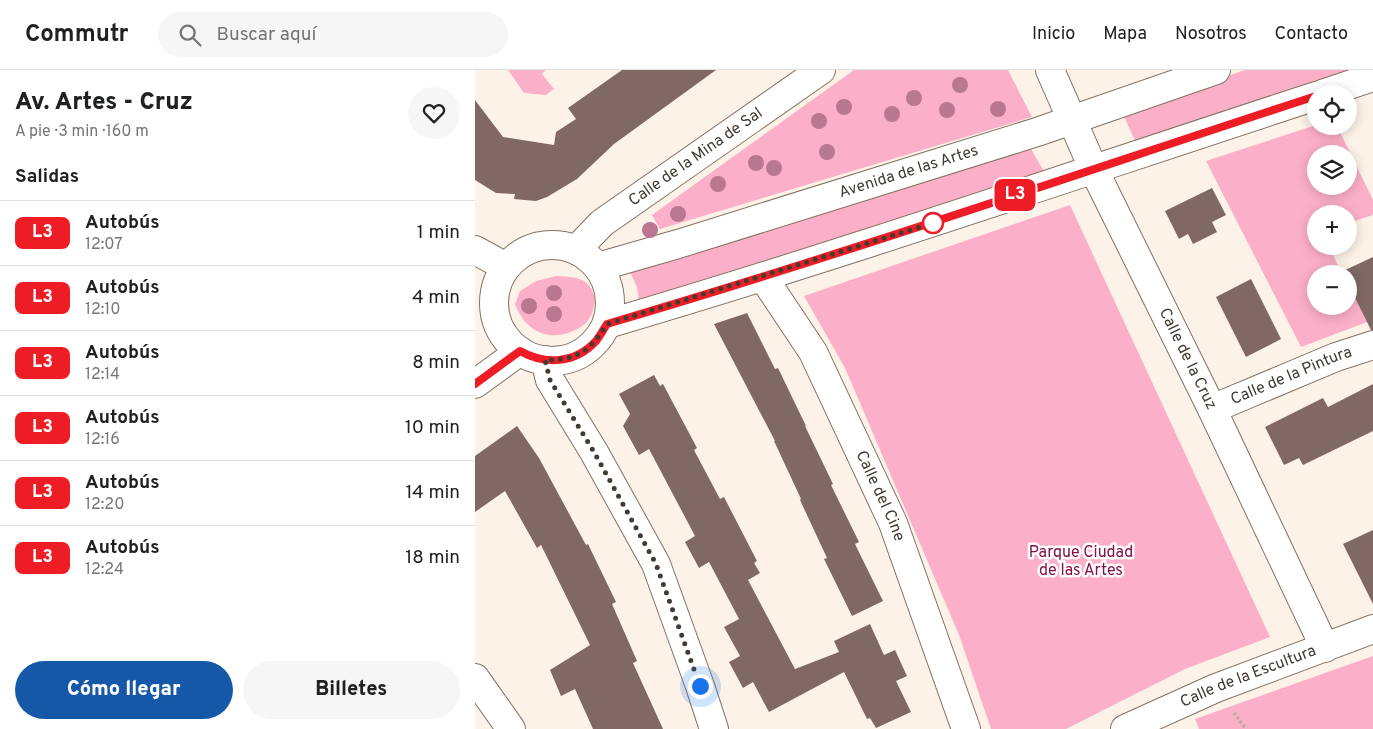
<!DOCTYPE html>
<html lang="es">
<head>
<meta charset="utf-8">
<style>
  body { margin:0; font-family:Overpass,sans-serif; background:#f6f6f6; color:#202124; height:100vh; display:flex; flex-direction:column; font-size:19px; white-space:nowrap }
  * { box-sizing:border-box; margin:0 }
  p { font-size:16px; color:#757577 }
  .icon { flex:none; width:28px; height:28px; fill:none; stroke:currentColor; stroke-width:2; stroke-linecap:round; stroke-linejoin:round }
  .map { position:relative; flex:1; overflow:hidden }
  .panel { display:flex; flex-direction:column; background:#fff; width:475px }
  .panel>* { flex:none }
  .badge { padding:0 10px; border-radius:8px; font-size:18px; line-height:32px }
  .tools { position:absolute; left:832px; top:15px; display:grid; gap:10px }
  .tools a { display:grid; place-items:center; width:50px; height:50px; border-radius:50%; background:#fff; box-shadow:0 2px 12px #0003; font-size:25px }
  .you { position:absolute; width:25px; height:25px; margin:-12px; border:4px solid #fff; border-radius:50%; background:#1a73e8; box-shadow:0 0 0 8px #1a73e833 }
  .map>.badge { position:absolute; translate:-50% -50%; box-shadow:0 0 0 2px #fff }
  h2 { padding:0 15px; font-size:19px; line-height:45px }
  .round { display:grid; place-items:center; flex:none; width:52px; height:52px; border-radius:26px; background:#f6f6f6 }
  .headline { display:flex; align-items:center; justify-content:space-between; height:85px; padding:0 15px }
  h1 { font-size:24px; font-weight:800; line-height:38px }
  .cta { display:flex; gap:10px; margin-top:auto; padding:10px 15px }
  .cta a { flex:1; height:58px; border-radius:30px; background:#1558a8; color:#fff; font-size:20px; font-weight:800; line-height:58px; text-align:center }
  .cta a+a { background:#f6f6f6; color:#202124 }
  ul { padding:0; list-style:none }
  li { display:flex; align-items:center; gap:15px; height:65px; padding:0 15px; border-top:1px solid #e0e0e0 }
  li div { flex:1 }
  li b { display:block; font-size:19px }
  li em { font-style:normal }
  li .badge { min-width:55px; font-weight:700; text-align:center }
  header { display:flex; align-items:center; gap:30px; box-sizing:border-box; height:70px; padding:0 25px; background:#fff; border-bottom:1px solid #e0e0e0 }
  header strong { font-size:24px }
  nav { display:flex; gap:28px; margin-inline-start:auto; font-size:18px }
  .search { width:350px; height:45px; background:#f6f6f6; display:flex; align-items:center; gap:12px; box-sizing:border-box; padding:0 18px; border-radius:28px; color:#757577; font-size:19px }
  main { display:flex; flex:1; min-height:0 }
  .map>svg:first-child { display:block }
</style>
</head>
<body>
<header>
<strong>Commutr</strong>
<div class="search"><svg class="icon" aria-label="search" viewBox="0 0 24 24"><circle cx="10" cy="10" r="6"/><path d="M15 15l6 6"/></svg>Buscar aquí</div>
<nav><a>Inicio</a><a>Mapa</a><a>Nosotros</a><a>Contacto</a></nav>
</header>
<main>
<section class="panel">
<div class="headline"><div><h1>Av. Artes - Cruz</h1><p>A pie · 3 min · 160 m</p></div><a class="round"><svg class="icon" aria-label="heart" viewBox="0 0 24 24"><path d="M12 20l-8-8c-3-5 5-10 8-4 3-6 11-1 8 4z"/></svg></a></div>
<h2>Salidas</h2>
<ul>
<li><span class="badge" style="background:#ee1c25;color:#fff">L3</span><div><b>Autobús</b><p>12:07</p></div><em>1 min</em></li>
<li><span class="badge" style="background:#ee1c25;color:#fff">L3</span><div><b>Autobús</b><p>12:10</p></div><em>4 min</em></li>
<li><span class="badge" style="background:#ee1c25;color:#fff">L3</span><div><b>Autobús</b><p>12:14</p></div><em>8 min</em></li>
<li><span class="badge" style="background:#ee1c25;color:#fff">L3</span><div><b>Autobús</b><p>12:16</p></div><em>10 min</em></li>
<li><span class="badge" style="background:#ee1c25;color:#fff">L3</span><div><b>Autobús</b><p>12:20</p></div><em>14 min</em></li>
<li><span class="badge" style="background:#ee1c25;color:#fff">L3</span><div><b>Autobús</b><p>12:24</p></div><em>18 min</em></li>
</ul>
<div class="cta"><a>Cómo llegar</a><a>Billetes</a></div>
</section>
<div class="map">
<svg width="898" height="659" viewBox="0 0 898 659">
  <rect width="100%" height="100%" fill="#fdf2e7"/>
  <g fill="#fcafc8" fill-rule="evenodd">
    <path d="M 33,0 L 71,0 L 67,4 L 79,19 L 71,25 L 49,23 Z"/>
    <path d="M 379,0 L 533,0 L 557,47 L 185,159 L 177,145 Z"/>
    <path d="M 770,0 L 878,0 L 661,73 L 647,42 Z"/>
    <path d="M 841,55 L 862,56 L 898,130 L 898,145 L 874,153 L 874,144 L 841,144 L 841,176 L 854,176 L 867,204 L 841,204 L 841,236 L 874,236 L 874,216 L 892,252 L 826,277 L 731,91 ZM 841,84 L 874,84 L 874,116 L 841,116 Z"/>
    <path d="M 554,76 L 570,103 L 164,231 L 162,217 L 155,202 Z"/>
    <path d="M 595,135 L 795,567 L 710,599 L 591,659 L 516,659 L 484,565 L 370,298 L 329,226 Z"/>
    <path d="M 81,206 C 88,207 97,206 104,209 C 112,211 116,217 119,225 C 121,231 119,234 118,240 C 115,251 108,257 98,261 C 72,273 49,259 40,234 L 45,221 L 61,211 Z"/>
    <path d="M 898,586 L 898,659 L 724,659 L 720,649 Z"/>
  </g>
  <g fill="#806964">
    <path d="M 147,0 L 241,0 L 139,74 L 102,109 L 72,127 L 61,131 L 39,129 L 40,124 L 21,123 L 0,110 L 0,30 L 28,67 L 79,75 L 81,62 L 101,49 L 93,38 Z"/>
    <path d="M 737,118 L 751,145 L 737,152 L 742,162 L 718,174 L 713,164 L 704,169 L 690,141 Z"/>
    <path d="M 898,187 L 898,260 L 896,260 L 874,216 L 874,204 L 867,204 L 866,202 Z"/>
    <path d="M 776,209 L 806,269 L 771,287 L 741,227 Z"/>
    <path d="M 272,243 L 300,299 L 303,298 L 331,356 L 330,356 L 358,414 L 356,415 L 384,472 L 380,474 L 408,531 L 377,546 L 349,489 L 352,488 L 325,430 L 326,429 L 299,371 L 300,371 L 239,254 Z"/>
    <path d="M 179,305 L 185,316 L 188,314 L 222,378 L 219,380 L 245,429 L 249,427 L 282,491 L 279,493 L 285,503 L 273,510 L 320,599 L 364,582 L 359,571 L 395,554 L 409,585 L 420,580 L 432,606 L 421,611 L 436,642 L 401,658 L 395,648 L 392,649 L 369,602 L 294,642 L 278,612 L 268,618 L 254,592 L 265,586 L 249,557 L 264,549 L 234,492 L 224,498 L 210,472 L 220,466 L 174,379 L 164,385 L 148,356 L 155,344 L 144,324 Z"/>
    <path d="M 898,314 L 898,361 L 828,395 L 824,388 L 809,395 L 790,357 L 848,328 L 853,337 Z"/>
    <path d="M 42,356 L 64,388 L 111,475 L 113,474 L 141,532 L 137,534 L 162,591 L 158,593 L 188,659 L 118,659 L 100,619 L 86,626 L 75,600 L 115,575 L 66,475 L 62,478 L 30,421 L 0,442 L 0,386 Z"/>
    <path d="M 898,460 L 898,534 L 868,474 Z"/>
  </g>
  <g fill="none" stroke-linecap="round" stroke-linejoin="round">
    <g stroke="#827263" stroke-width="30">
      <g id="minor">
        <path id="s1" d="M 575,0 L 618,98 L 737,339 L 850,578"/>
        <path d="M 847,24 L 898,7"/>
        <circle cx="77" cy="233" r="58"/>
        <path d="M 0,180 L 31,197"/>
        <path id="s2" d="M 101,180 L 127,153 L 346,0"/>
        <path id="s3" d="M 123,197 L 203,174 L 562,62 L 741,0"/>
        <path id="s4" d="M 288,207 L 338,282 L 418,453 L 491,659"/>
        <path d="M 132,254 C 370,184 605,103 841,26"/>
        <path d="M 70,290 L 75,310 L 119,382 L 181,494 L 225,616 L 239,659"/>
        <path d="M 0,314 L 45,281"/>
        <path id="s5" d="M 737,339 L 861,287 L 898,275"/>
        <path d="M 0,608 L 36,659"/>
        <path id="s6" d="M 650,659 L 741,618 L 898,559"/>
      </g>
    </g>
    <path stroke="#b5aba2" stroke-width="3" stroke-dasharray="2.5 2.5" stroke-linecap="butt" d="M 759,643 L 771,659"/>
    <use href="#minor" stroke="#fff" stroke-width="28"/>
  </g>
  <g fill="#b97790">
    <circle cx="485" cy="15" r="8"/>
    <circle cx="439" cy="28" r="8"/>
    <circle cx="369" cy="37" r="8"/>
    <circle cx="523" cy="39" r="8"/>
    <circle cx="472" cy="40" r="8"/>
    <circle cx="417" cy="44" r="8"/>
    <circle cx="344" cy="51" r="8"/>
    <circle cx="352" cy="82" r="8"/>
    <circle cx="281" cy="93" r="8"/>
    <circle cx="299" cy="98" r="8"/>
    <circle cx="243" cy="114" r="8"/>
    <circle cx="203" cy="144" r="8"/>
    <circle cx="175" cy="160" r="8"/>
    <circle cx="79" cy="223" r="8"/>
    <circle cx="54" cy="236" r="8"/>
    <circle cx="79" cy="244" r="8"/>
  </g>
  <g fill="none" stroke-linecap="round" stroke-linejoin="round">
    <g stroke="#fff" stroke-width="11">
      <path id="line" d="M 0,314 L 45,281 C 70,295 100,294 121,271 C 125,266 128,260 132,254 C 370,184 605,103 841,26"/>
    </g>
    <use href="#line" stroke="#ee1c25" stroke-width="8"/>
    <path stroke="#423b34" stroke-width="5" stroke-dasharray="0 9" d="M 225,616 L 181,494 L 119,382 L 75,310 L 70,290 C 103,290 114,282 132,254 L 458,153"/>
  </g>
  <circle fill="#fff" stroke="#ee1c25" stroke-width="2.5" cx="458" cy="153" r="10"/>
  <g text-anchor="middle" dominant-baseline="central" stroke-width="5" stroke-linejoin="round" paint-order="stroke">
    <g font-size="16" fill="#423b34" stroke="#fff">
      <text stroke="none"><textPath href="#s2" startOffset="152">Calle de la Mina de Sal</textPath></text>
      <text stroke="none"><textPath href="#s3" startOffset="325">Avenida de las Artes</textPath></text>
      <text stroke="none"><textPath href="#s1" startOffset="320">Calle de la Cruz</textPath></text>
      <text stroke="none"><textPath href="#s5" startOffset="86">Calle de la Pintura</textPath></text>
      <text stroke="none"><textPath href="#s4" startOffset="249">Calle del Cine</textPath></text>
      <text stroke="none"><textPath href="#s6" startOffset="134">Calle de la Escultura</textPath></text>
    </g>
    <g font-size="16" fill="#821248" stroke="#fff">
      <text x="606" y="483">Parque Ciudad<tspan x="606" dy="18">de las Artes</tspan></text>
    </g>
  </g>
</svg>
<div class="tools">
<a><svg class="icon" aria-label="locate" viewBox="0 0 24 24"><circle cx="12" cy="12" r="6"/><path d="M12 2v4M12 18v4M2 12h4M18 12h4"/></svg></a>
<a><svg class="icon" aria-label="layers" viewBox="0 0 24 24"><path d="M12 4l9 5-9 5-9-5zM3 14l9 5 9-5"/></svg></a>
<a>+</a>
<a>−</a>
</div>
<div class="you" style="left:225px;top:616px"></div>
<b class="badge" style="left:540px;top:125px;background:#ee1c25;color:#fff">L3</b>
</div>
</main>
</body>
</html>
